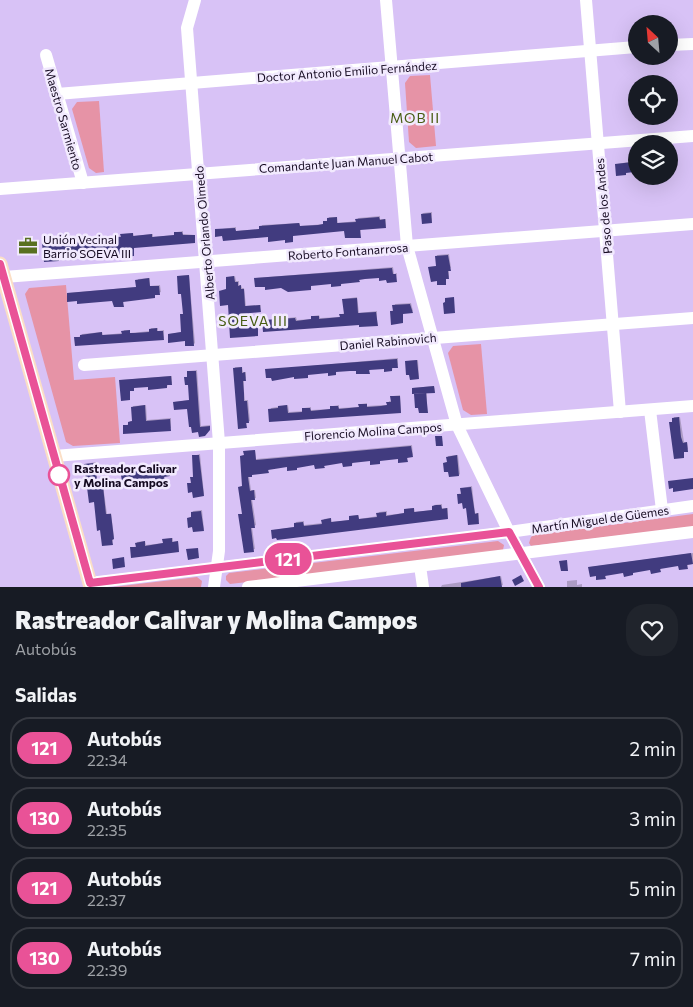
<!DOCTYPE html>
<html lang="es">
<head>
<meta charset="utf-8">
<style>
  body { margin:0; font-family:Commissioner,sans-serif; background:#20242c; color:#f1f3f6; height:100vh; display:flex; flex-direction:column; font-size:19px; white-space:nowrap }
  * { box-sizing:border-box; margin:0 }
  p { font-size:16px; color:#9ea1a6 }
  .icon { flex:none; width:28px; height:28px; fill:none; stroke:currentColor; stroke-width:2; stroke-linecap:round; stroke-linejoin:round }
  .map { position:relative; height:587px; overflow:hidden }
  .panel { display:flex; flex-direction:column; background:#171b24; flex:1 }
  .panel>* { flex:none }
  .badge { padding:0 10px; border-radius:16px; font-size:18px; line-height:32px }
  .needle { width:32px; rotate:334deg }
  .controls { position:absolute; left:628px; top:15px; display:grid; gap:10px }
  .controls a { display:grid; place-items:center; width:50px; height:50px; border-radius:50%; background:#171b24; box-shadow:0 5px 20px #0002; font-size:25px }
  .map>.badge { position:absolute; translate:-50% -50%; box-shadow:0 0 0 2px #fff }
  h2 { padding:0 15px; font-size:19px; line-height:45px }
  .round { display:grid; place-items:center; flex:none; width:52px; height:52px; border-radius:20px; background:#20242c }
  .summary { display:flex; align-items:center; justify-content:space-between; height:85px; padding:0 15px }
  h1 { font-size:24px; font-weight:800; line-height:38px }
  ul { padding:0; list-style:none }
  li { display:flex; align-items:center; gap:15px; height:62px; margin:0 10px 8px; padding:0 5px; border:2px solid #363941; border-radius:20px }
  li div { flex:1 }
  li b { display:block; font-size:19px }
  li em { font-style:normal }
  li .badge { min-width:55px; font-weight:700; text-align:center }
  .map>svg:first-child { display:block }
</style>
</head>
<body>
<div class="map">
<svg width="693" height="587" viewBox="0 0 693 587">
  <rect width="100%" height="100%" fill="#d8c2f6"/>
  <g fill="#e693a6">
    <path d="M 430,75 L 436,146 L 416,148 L 409,142 L 405,83 L 410,76 Z"/>
    <path d="M 99,101 L 104,172 L 96,173 L 89,168 L 72,109 L 77,102 Z"/>
    <path d="M 66,285 L 74,380 L 115,377 L 120,443 L 73,446 L 66,442 L 25,294 L 29,288 Z"/>
    <path d="M 481,344 L 487,414 L 471,415 L 463,410 L 448,353 L 453,346 Z"/>
    <path d="M 693,514 L 693,527 L 531,546 L 529,543 L 531,537 L 534,535 Z"/>
    <path d="M 498,541 L 504,545 L 503,550 L 500,552 L 230,584 L 226,580 L 226,576 L 229,573 Z"/>
    <path d="M 197,577 L 202,581 L 201,587 L 113,587 Z"/>
  </g>
  <g fill="#0003">
    <path d="M 634,161 L 634,170 L 626,171 L 625,174 L 617,164 Z"/>
    <path d="M 432,212 L 432,222 L 422,214 L 423,213 Z"/>
    <path d="M 380,216 L 380,219 L 386,219 L 386,226 L 361,229 L 360,237 L 345,230 L 293,235 L 293,241 L 269,236 L 223,235 L 216,230 L 236,227 L 236,231 L 261,229 L 262,225 L 300,223 L 300,226 L 325,224 L 325,222 L 328,220 L 329,217 L 337,217 L 338,223 L 357,221 L 358,218 Z"/>
    <path d="M 183,231 L 183,234 L 195,235 L 195,241 L 134,246 L 134,255 L 105,249 L 84,250 L 83,256 L 75,251 L 59,252 L 58,259 L 44,243 L 62,241 L 63,244 L 85,242 L 86,239 L 92,238 L 93,241 L 115,240 L 116,237 L 122,236 L 123,234 L 133,233 L 134,236 L 153,234 L 153,237 L 176,235 L 177,232 Z"/>
    <path d="M 449,254 L 451,268 L 449,269 L 449,277 L 446,278 L 446,283 L 438,280 L 429,267 L 437,266 L 437,255 Z"/>
    <path d="M 393,267 L 394,274 L 397,273 L 396,281 L 380,277 L 360,278 L 359,281 L 342,283 L 341,285 L 332,283 L 311,285 L 310,288 L 266,285 L 256,278 Z"/>
    <path d="M 189,275 L 195,343 L 194,344 L 186,340 L 169,334 L 182,332 L 181,315 L 184,314 L 179,276 Z"/>
    <path d="M 235,276 L 236,281 L 239,281 L 239,285 L 241,285 L 242,288 L 244,288 L 246,306 L 261,305 L 260,311 L 241,312 L 242,328 L 258,326 L 258,335 L 231,337 L 227,278 Z"/>
    <path d="M 150,278 L 150,286 L 160,285 L 161,292 L 155,294 L 154,297 L 124,300 L 123,305 L 113,300 L 78,300 L 68,293 L 137,287 L 138,279 Z"/>
    <path d="M 357,297 L 359,313 L 377,311 L 377,325 L 263,321 L 296,317 L 297,320 L 312,319 L 313,316 L 319,315 L 320,318 L 341,317 L 342,314 L 345,313 L 344,299 Z"/>
    <path d="M 411,303 L 413,311 L 403,313 L 403,322 L 391,311 L 394,310 L 395,304 Z"/>
    <path d="M 151,328 L 158,328 L 158,331 L 164,330 L 164,338 L 76,338 L 81,336 L 82,334 L 102,332 L 103,335 L 123,333 L 124,330 L 130,330 L 130,333 L 150,331 Z"/>
    <path d="M 398,358 L 398,365 L 393,367 L 392,370 L 385,367 L 370,369 L 369,372 L 357,370 L 336,371 L 336,374 L 329,372 L 308,373 L 307,377 L 267,370 Z"/>
    <path d="M 418,360 L 419,377 L 418,378 L 408,361 Z"/>
    <path d="M 235,367 L 242,367 L 243,372 L 246,372 L 246,378 L 244,380 L 244,392 L 245,400 L 248,400 L 250,421 L 247,422 L 246,427 Z"/>
    <path d="M 197,370 L 201,426 L 210,425 L 210,428 L 204,435 L 188,408 L 174,402 L 191,400 L 189,384 L 186,378 L 189,376 L 189,371 Z"/>
    <path d="M 172,376 L 172,383 L 168,384 L 167,387 L 149,385 L 134,387 L 133,390 L 130,390 L 130,399 L 121,380 Z"/>
    <path d="M 434,386 L 435,392 L 427,392 L 427,412 L 418,393 L 413,388 Z"/>
    <path d="M 400,395 L 401,412 L 270,421 L 271,408 L 288,405 L 289,412 L 304,411 L 304,408 L 311,407 L 311,410 L 332,409 L 333,406 L 339,405 L 339,408 L 360,407 L 361,404 L 367,403 L 367,406 L 383,405 L 388,405 L 389,401 L 392,401 L 393,396 Z"/>
    <path d="M 146,405 L 147,420 L 171,418 L 171,428 L 124,426 L 129,424 L 130,421 L 133,421 L 133,406 Z"/>
    <path d="M 674,417 L 680,417 L 684,442 L 687,442 L 688,449 L 684,451 L 684,456 L 671,423 L 674,421 Z"/>
    <path d="M 412,445 L 413,455 L 408,456 L 407,460 L 399,457 L 380,459 L 379,463 L 371,459 L 353,462 L 352,465 L 343,462 L 325,464 L 324,467 L 316,464 L 297,466 L 296,469 L 288,466 L 269,468 L 268,472 L 252,474 L 249,476 L 251,490 L 255,490 L 256,498 L 252,499 L 256,525 L 252,527 L 255,549 L 245,551 L 240,515 L 243,514 L 240,487 L 243,486 L 241,456 L 245,455 L 245,451 L 255,450 L 256,459 Z"/>
    <path d="M 200,454 L 204,494 L 203,495 L 188,484 L 192,482 L 192,478 L 195,476 L 193,456 Z"/>
    <path d="M 458,455 L 460,474 L 459,475 L 449,470 L 444,463 L 448,462 L 448,456 Z"/>
    <path d="M 96,462 L 97,479 L 99,486 L 103,485 L 107,514 L 111,513 L 114,537 L 112,544 L 95,501 L 85,464 Z"/>
    <path d="M 169,465 L 170,474 L 165,475 L 164,479 L 156,476 L 138,478 L 137,482 L 122,470 Z"/>
    <path d="M 472,486 L 475,513 L 479,513 L 479,522 L 458,494 L 462,493 L 463,488 Z"/>
    <path d="M 442,504 L 442,508 L 448,508 L 448,518 L 273,530 L 295,527 L 296,522 L 304,521 L 304,525 L 323,523 L 324,519 L 331,518 L 332,522 L 351,520 L 351,516 L 359,515 L 359,519 L 378,516 L 379,512 L 387,511 L 387,515 L 406,513 L 406,509 L 414,508 L 415,512 L 433,510 L 434,505 Z"/>
    <path d="M 202,510 L 204,529 L 203,530 L 188,518 L 192,517 L 193,511 Z"/>
    <path d="M 173,538 L 173,542 L 178,541 L 179,551 L 131,548 L 137,546 L 137,542 L 145,541 L 146,545 L 164,543 L 165,539 Z"/>
    <path d="M 693,553 L 693,564 L 688,565 L 687,568 L 679,565 L 661,568 L 660,571 L 652,568 L 633,571 L 633,574 L 624,572 L 606,575 L 605,578 L 597,575 L 590,567 Z"/>
    <path d="M 501,576 L 503,585 L 498,587 L 441,587 L 442,585 Z"/>
    <path d="M 577,580 L 577,585 L 582,584 L 582,587 L 567,587 L 567,581 Z"/>
  </g>
  <g fill="#413b7f">
    <path d="M 633,162 L 634,172 L 626,173 L 626,175 L 616,176 L 615,164 Z"/>
    <path d="M 431,213 L 432,223 L 422,224 L 421,214 Z"/>
    <path d="M 337,217 L 337,223 L 356,222 L 355,219 L 379,217 L 380,220 L 385,219 L 386,228 L 360,230 L 361,238 L 345,238 L 344,231 L 293,236 L 293,242 L 285,243 L 285,240 L 268,242 L 268,237 L 223,241 L 222,236 L 215,237 L 215,229 L 235,228 L 236,231 L 259,229 L 259,226 L 299,223 L 300,226 L 318,225 L 323,224 L 323,221 L 327,221 L 327,218 Z"/>
    <path d="M 174,232 L 182,232 L 183,235 L 195,235 L 195,243 L 134,248 L 134,256 L 111,258 L 104,258 L 104,250 L 84,251 L 84,257 L 74,258 L 73,252 L 58,254 L 59,261 L 44,262 L 42,243 L 62,241 L 62,244 L 84,242 L 84,239 L 92,239 L 92,242 L 98,242 L 114,240 L 114,237 L 121,237 L 120,234 L 133,233 L 133,236 L 152,234 L 152,237 L 174,235 Z"/>
    <path d="M 448,255 L 451,271 L 448,271 L 449,279 L 446,279 L 446,285 L 437,285 L 437,281 L 431,282 L 428,267 L 436,266 L 435,256 Z"/>
    <path d="M 392,268 L 393,274 L 396,274 L 397,282 L 387,283 L 386,280 L 379,281 L 379,278 L 365,279 L 359,280 L 360,282 L 341,284 L 341,286 L 331,287 L 331,284 L 311,286 L 311,290 L 288,292 L 281,288 L 265,290 L 265,287 L 255,287 L 254,278 Z"/>
    <path d="M 189,275 L 194,346 L 185,346 L 185,341 L 168,343 L 168,334 L 181,332 L 180,314 L 183,314 L 181,294 L 178,294 L 177,276 Z"/>
    <path d="M 234,276 L 235,282 L 238,282 L 238,286 L 241,285 L 241,289 L 244,289 L 245,306 L 260,305 L 261,312 L 240,314 L 242,328 L 258,326 L 258,336 L 230,338 L 228,305 L 220,306 L 219,291 L 226,289 L 226,277 Z"/>
    <path d="M 149,278 L 150,286 L 159,286 L 160,295 L 155,295 L 155,298 L 123,302 L 124,307 L 114,307 L 112,301 L 77,304 L 77,301 L 67,302 L 67,293 L 136,287 L 135,280 Z"/>
    <path d="M 454,297 L 455,313 L 444,314 L 443,303 L 445,302 L 445,298 Z"/>
    <path d="M 357,298 L 358,313 L 376,312 L 378,326 L 359,327 L 359,325 L 263,332 L 262,320 L 295,318 L 296,321 L 311,319 L 311,316 L 319,316 L 319,319 L 340,317 L 339,314 L 344,314 L 342,299 Z"/>
    <path d="M 410,304 L 413,313 L 403,314 L 403,323 L 391,325 L 390,311 L 393,311 L 392,305 Z"/>
    <path d="M 157,328 L 157,331 L 163,331 L 164,340 L 75,346 L 74,337 L 80,337 L 80,335 L 102,332 L 102,335 L 122,334 L 121,331 L 130,330 L 130,333 L 135,333 L 149,332 L 149,329 Z"/>
    <path d="M 397,359 L 398,368 L 392,368 L 392,371 L 384,372 L 384,369 L 369,370 L 370,374 L 356,374 L 356,371 L 350,371 L 336,372 L 336,375 L 328,376 L 328,373 L 308,375 L 308,378 L 294,379 L 294,377 L 272,381 L 271,378 L 266,378 L 265,369 Z"/>
    <path d="M 417,360 L 419,379 L 410,380 L 409,375 L 406,375 L 405,361 Z"/>
    <path d="M 242,367 L 242,373 L 245,372 L 246,381 L 243,381 L 244,393 L 244,401 L 247,401 L 249,423 L 246,423 L 247,428 L 238,429 L 233,368 Z"/>
    <path d="M 187,371 L 196,371 L 200,427 L 210,426 L 210,430 L 205,436 L 199,437 L 198,432 L 192,433 L 191,427 L 189,427 L 187,409 L 174,410 L 173,402 L 189,400 L 188,385 L 185,385 L 184,377 L 187,377 Z"/>
    <path d="M 171,376 L 172,385 L 167,385 L 167,388 L 148,390 L 148,387 L 134,388 L 134,391 L 130,391 L 130,400 L 121,401 L 119,380 Z"/>
    <path d="M 434,386 L 435,393 L 412,394 L 412,388 Z"/>
    <path d="M 426,393 L 428,413 L 419,413 L 418,408 L 415,408 L 414,394 Z"/>
    <path d="M 390,396 L 400,396 L 401,413 L 269,422 L 268,409 L 278,408 L 278,406 L 287,405 L 288,413 L 302,412 L 302,408 L 310,408 L 311,411 L 330,409 L 330,406 L 338,406 L 339,409 L 359,407 L 358,404 L 367,404 L 367,407 L 381,406 L 387,405 L 386,402 L 391,402 Z"/>
    <path d="M 145,405 L 146,421 L 170,419 L 171,431 L 123,434 L 123,425 L 128,425 L 128,422 L 132,421 L 131,407 Z"/>
    <path d="M 679,417 L 681,437 L 683,443 L 687,442 L 688,452 L 684,452 L 684,458 L 674,459 L 669,422 L 672,422 L 672,418 Z"/>
    <path d="M 435,436 L 442,436 L 443,446 L 436,446 Z"/>
    <path d="M 411,446 L 413,457 L 407,458 L 408,462 L 398,463 L 398,459 L 380,461 L 380,464 L 370,465 L 370,461 L 352,463 L 352,466 L 343,467 L 342,463 L 324,466 L 325,468 L 315,469 L 314,465 L 297,468 L 297,470 L 287,471 L 287,467 L 268,470 L 269,473 L 252,475 L 252,477 L 248,477 L 250,491 L 254,490 L 255,500 L 251,500 L 255,528 L 251,528 L 254,552 L 244,553 L 238,514 L 242,514 L 238,487 L 242,486 L 240,456 L 244,455 L 243,451 L 255,450 L 256,460 Z"/>
    <path d="M 192,455 L 199,455 L 204,496 L 193,498 L 192,492 L 188,493 L 187,483 L 191,483 L 190,477 L 193,477 Z"/>
    <path d="M 457,455 L 459,476 L 449,477 L 448,472 L 444,472 L 443,463 L 447,462 L 446,457 Z"/>
    <path d="M 95,463 L 97,481 L 98,486 L 103,486 L 106,514 L 111,514 L 114,539 L 112,540 L 113,545 L 102,546 L 100,530 L 97,531 L 94,502 L 89,503 L 84,464 Z"/>
    <path d="M 168,465 L 170,476 L 164,477 L 165,481 L 155,482 L 155,478 L 137,480 L 137,483 L 128,484 L 127,480 L 122,481 L 120,470 Z"/>
    <path d="M 693,478 L 693,489 L 673,492 L 673,488 L 669,489 L 668,481 Z"/>
    <path d="M 471,487 L 475,514 L 478,513 L 479,524 L 468,525 L 466,508 L 463,509 L 462,503 L 458,504 L 457,494 L 461,494 L 460,488 Z"/>
    <path d="M 436,505 L 441,505 L 442,509 L 447,508 L 448,519 L 277,540 L 276,538 L 272,539 L 271,530 L 294,527 L 294,523 L 303,522 L 304,526 L 322,524 L 321,520 L 331,518 L 331,522 L 349,520 L 349,516 L 358,515 L 359,519 L 377,517 L 376,513 L 386,512 L 386,516 L 404,513 L 404,509 L 414,508 L 414,512 L 432,510 L 432,506 Z"/>
    <path d="M 201,511 L 204,531 L 193,532 L 192,527 L 188,528 L 187,518 L 191,517 L 191,512 Z"/>
    <path d="M 172,538 L 172,542 L 178,541 L 179,552 L 131,558 L 130,547 L 136,547 L 135,543 L 145,541 L 145,546 L 163,543 L 162,539 Z"/>
    <path d="M 198,548 L 199,558 L 188,560 L 186,549 Z"/>
    <path d="M 691,553 L 693,564 L 687,565 L 688,569 L 679,570 L 678,566 L 660,569 L 661,572 L 651,574 L 650,570 L 633,573 L 633,575 L 624,577 L 623,573 L 605,576 L 606,579 L 596,580 L 596,576 L 590,577 L 588,567 Z"/>
    <path d="M 124,557 L 125,567 L 113,569 L 112,559 Z"/>
    <path d="M 567,560 L 568,571 L 561,571 L 559,561 Z"/>
    <path d="M 521,575 L 524,581 L 515,586 L 512,580 Z"/>
    <path d="M 500,576 L 502,587 L 461,587 L 461,583 Z"/>
  </g>
  <g fill="none" stroke-linecap="round" stroke-linejoin="round">
    <g stroke="#fff" stroke-width="12">
      <path d="M 195,0 L 187,28 L 219,443 L 219,551 L 214,587"/>
      <path d="M 386,0 L 407,246 L 457,425 L 509,532 L 539,587"/>
      <path d="M 586,0 L 620,412"/>
      <path d="M 669,45 L 693,44"/>
      <path d="M 46,55 L 83,183"/>
      <path d="M 57,94 L 636,47"/>
      <path d="M 0,189 L 693,136"/>
      <path d="M 4,277 L 693,224"/>
      <path d="M 84,365 L 693,318"/>
      <path d="M 650,410 L 662,510"/>
      <path d="M 54,456 L 693,406"/>
      <path d="M 420,566 L 423,587"/>
      <path d="M 90,583 L 509,532 L 693,506"/>
      <path d="M 248,587 L 693,532"/>
    </g>
    <path stroke="#fbdfc6" stroke-width="15" d="M 0,264 L 91,587"/>
  </g>
  <g fill="none" stroke-linecap="round" stroke-linejoin="round">
    <g stroke="#fff" stroke-width="11">
      <path id="line" d="M 0,264 L 90,583 L 509,532 L 539,587"/>
    </g>
    <use href="#line" stroke="#e95297" stroke-width="8"/>
  </g>
  <defs>
    <g id="office-bare" transform="scale(1.5)"><path d="M-6-3h4V-5.5h4V-3h4V5H-6ZM-1-4.5V-3h2v-1.5ZM-6 0V1H6V0Z" fill="#587020" stroke="#f2eafe" stroke-width="2.5" paint-order="stroke"/></g>
  </defs>
  <g fill-rule="evenodd">
    <use href="#office-bare" x="28" y="246"/>
  </g>
  <circle fill="#fff" stroke="#e95297" stroke-width="2.5" cx="59" cy="475" r="10"/>
  <g text-anchor="middle" dominant-baseline="central" stroke-width="5" stroke-linejoin="round" paint-order="stroke">
    <g font-size="12" fill="#150a21" stroke="#f2eafe">
      <text transform="translate(347 71) rotate(-4)">Doctor Antonio Emilio Fernández</text>
      <text transform="translate(64 119) rotate(74)">Maestro Sarmiento</text>
      <text transform="translate(346 162) rotate(-4)">Comandante Juan Manuel Cabot</text>
      <text transform="translate(603 206) rotate(-95)">Paso de los Andes</text>
      <text transform="translate(204 233) rotate(-95)">Alberto Orlando Olmedo</text>
      <text transform="translate(348 251) rotate(-4)">Roberto Fontanarrosa</text>
      <text transform="translate(388 341) rotate(-5)">Daniel Rabinovich</text>
      <text transform="translate(373 431) rotate(-4)">Florencio Molina Campos</text>
      <text transform="translate(600 519) rotate(-8)">Martín Miguel de Güemes</text>
    </g>
    <g font-size="12" fill="#150a21" stroke="#f2eafe" text-anchor="start">
      <text x="43" y="239">Unión Vecinal<tspan x="43" dy="14">Barrio SOEVA III</tspan></text>
    </g>
    <g font-size="12" font-weight="bold" fill="#150a21" stroke="#f2eafe" text-anchor="start">
      <text x="74" y="468">Rastreador Calivar<tspan x="74" dy="14">y Molina Campos</tspan></text>
    </g>
    <g font-size="14" letter-spacing="1" fill="#485d13" stroke="#f2eafe">
      <text x="415" y="117">MOB II</text>
      <text x="253" y="320">SOEVA III</text>
    </g>
  </g>
</svg>
<div class="controls">
<a><svg class="needle" viewBox="-14 -14 28 28"><path d="M0-13l5 13h-10z" fill="#e53935"/><path d="M0 13l5-13h-10z" fill="#9ea1a6"/></svg></a>
<a><svg class="icon" aria-label="locate" viewBox="0 0 24 24"><circle cx="12" cy="12" r="6"/><path d="M12 2v4M12 18v4M2 12h4M18 12h4"/></svg></a>
<a><svg class="icon" aria-label="layers" viewBox="0 0 24 24"><path d="M12 4l9 5-9 5-9-5zM3 14l9 5 9-5"/></svg></a>
</div>
<b class="badge" style="left:288px;top:559px;background:#e95297;color:#fff">121</b>
</div>
<section class="panel">
<div class="summary"><div><h1>Rastreador Calivar y Molina Campos</h1><p>Autobús</p></div><a class="round"><svg class="icon" aria-label="heart" viewBox="0 0 24 24"><path d="M12 20l-8-8c-3-5 5-10 8-4 3-6 11-1 8 4z"/></svg></a></div>
<h2>Salidas</h2>
<ul>
<li><span class="badge" style="background:#e95297;color:#fff">121</span><div><b>Autobús</b><p>22:34</p></div><em>2 min</em></li>
<li><span class="badge" style="background:#e95297;color:#fff">130</span><div><b>Autobús</b><p>22:35</p></div><em>3 min</em></li>
<li><span class="badge" style="background:#e95297;color:#fff">121</span><div><b>Autobús</b><p>22:37</p></div><em>5 min</em></li>
<li><span class="badge" style="background:#e95297;color:#fff">130</span><div><b>Autobús</b><p>22:39</p></div><em>7 min</em></li>
</ul>
</section>
</body>
</html>
